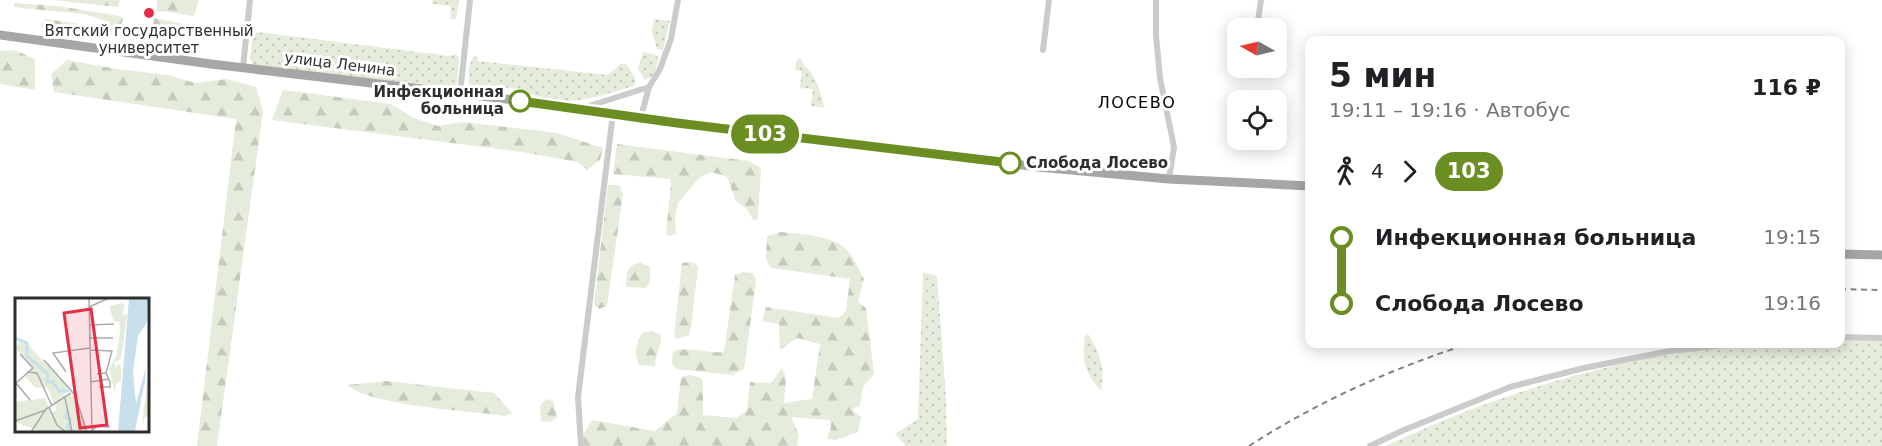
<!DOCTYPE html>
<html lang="ru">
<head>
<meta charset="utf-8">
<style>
  body { margin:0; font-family:"DejaVu Sans",sans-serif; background:#f6f6f6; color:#202124; height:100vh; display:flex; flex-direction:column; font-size:22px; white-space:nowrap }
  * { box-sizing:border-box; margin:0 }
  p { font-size:20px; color:#757577 }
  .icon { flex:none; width:33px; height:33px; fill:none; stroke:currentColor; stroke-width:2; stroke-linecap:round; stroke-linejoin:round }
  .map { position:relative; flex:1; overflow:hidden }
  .panel { position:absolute; left:1305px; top:36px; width:540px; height:312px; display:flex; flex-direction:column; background:#fff; border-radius:12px; box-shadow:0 3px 15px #0003 }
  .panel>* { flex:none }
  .badge { padding:0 12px; border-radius:20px; font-size:21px; line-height:39px }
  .needle { width:39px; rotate:278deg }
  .buttons { position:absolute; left:1227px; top:18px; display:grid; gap:12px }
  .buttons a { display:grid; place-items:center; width:60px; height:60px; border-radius:12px; background:#fff; box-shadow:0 3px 15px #0003; font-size:30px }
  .map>.badge { position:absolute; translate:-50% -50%; box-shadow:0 0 0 3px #fff }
  .legs { display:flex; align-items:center; gap:9px; height:66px; padding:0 24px; font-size:20px }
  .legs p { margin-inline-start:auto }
  .overview { display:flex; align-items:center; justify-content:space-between; height:102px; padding:0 24px }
  h1 { font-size:33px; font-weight:800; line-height:45px }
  ul { padding:0 24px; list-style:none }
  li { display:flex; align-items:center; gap:21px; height:66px; font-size:22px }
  li i { display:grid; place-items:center; width:9px; height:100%; margin:0 8px; background:currentColor }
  li i::after { content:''; width:15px; height:15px; margin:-8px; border:4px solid; border-radius:50%; background:#fff }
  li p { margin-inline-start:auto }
  li:first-child i { background:linear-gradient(#0000 50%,currentColor 0) }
  li:last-child i { background:linear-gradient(currentColor 50%,#0000 0) }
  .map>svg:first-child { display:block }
</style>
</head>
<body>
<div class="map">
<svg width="1882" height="446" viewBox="0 0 1882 446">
  <defs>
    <pattern id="green-dots" width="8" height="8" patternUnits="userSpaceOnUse" patternTransform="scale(1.5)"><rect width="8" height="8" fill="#e5ecdb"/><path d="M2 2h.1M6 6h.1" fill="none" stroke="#c5cbbc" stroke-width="1.8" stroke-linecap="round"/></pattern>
    <pattern id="forest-firs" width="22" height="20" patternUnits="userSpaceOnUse" patternTransform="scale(1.5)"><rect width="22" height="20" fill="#e5ecdb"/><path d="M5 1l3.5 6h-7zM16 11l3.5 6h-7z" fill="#c5cbbc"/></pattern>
  </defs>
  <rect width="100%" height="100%" fill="#fff"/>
  <g fill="url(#green-dots)">
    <path d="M 433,0 L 459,0 L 456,19 L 450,19 L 451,6 L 432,4 Z"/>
    <path d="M 654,19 L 670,21 L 663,50 L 657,49 L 652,32 Z"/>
    <path d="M 257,32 L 450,56 L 455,54 L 459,57 L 457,83 L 455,86 L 448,88 L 254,66 L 250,59 L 253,35 Z"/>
    <path d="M 643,52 L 655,55 L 659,58 L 654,75 L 645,80 L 638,69 Z"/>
    <path d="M 474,56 L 477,57 L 478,61 L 608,75 L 620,64 L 626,64 L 635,77 L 635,84 L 633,86 C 603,95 578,105 547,99 C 534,97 525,90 512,88 C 498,87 486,92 472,89 C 466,82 468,64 474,56 Z"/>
    <path d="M 797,59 L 802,59 C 803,65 806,67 810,71 C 816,80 823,96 824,108 L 811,106 L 813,89 L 800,88 L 802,71 L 795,70 Z"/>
    <path d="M 923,272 L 937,276 L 946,398 L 947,446 L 906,446 L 895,434 L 918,419 Z"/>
    <path d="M 1088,334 C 1101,355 1105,367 1101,391 C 1084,371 1082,362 1085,336 Z"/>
    <path d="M 1882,338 L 1882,446 L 1386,446 C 1498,393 1620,356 1744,344 C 1776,341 1809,344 1840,344 L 1841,339 Z"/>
  </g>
  <g fill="url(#forest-firs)">
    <path d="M 52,0 L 120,0 L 118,7 Z"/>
    <path d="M 157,0 L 199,0 L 194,16 C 181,15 169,10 157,12 Z"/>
    <path d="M 14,3 L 58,6 L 119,16 L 123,18 L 120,30 C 100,42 65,23 42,28 L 41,23 L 46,19 L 86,25 L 109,26 L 109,22 L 84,14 L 21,8 L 14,7 Z"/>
    <path d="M 154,18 L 194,26 L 192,32 L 159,27 L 158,33 L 168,34 L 167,40 L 151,38 Z"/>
    <path d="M 14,50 L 35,59 L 35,90 L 0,84 L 0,51 Z"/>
    <path d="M 67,60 L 117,69 L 168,75 L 195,83 L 227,79 L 256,87 L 263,111 L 217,446 L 197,446 L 236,119 L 54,92 L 51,74 Z"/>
    <path d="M 283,90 L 391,104 L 414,118 L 438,126 L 462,122 L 557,133 L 603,148 L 600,160 L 587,170 L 578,162 L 522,152 L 272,120 Z"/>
    <path d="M 617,144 L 749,161 L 761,168 L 758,219 L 753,220 L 747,209 L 736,201 L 727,177 L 712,172 L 700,177 L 678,203 L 675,217 L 676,234 L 670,236 L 666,234 L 671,183 L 670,179 L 613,174 Z"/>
    <path d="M 608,185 L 619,185 L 623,194 L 607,306 L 599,309 L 594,304 Z"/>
    <path d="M 780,232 C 798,234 834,235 847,250 C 854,257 859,270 864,279 L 858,302 L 866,308 L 874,374 L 863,387 L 860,405 L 852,410 L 861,417 L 858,432 L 836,440 L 827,439 L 831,427 L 830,420 L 791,417 L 799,435 L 797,446 L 584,446 L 583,435 L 592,420 L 655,431 L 677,413 L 681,377 L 690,375 L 701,378 L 703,382 L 703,415 L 736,418 L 747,410 L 750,382 L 771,383 L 782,368 L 786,378 L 784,403 L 812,399 L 820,344 L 797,338 L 780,350 L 779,324 L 762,321 L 766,307 L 839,318 L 846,311 L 850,279 L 771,268 L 766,259 L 767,236 Z"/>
    <path d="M 640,262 L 650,267 L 650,282 L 646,288 L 626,287 C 627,272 625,267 640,262 Z"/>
    <path d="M 690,262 L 695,263 L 698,267 L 691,327 L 689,335 L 677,339 L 674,336 L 682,263 Z"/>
    <path d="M 743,272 L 753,273 L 756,281 L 744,369 L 732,375 L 676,369 L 672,363 L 673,352 C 685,345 709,354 724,352 L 735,275 Z"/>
    <path d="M 652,331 L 661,335 C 662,345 655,355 655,366 L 639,365 C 634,353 636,344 642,333 Z"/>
    <path d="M 387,381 L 494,393 L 512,413 L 505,416 C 467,410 375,407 347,385 Z"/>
    <path d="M 546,399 L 553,401 L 557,417 L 551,422 L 541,421 L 540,406 Z"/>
  </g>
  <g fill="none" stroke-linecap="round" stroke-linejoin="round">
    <g stroke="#cbcbcb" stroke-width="6">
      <path d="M 1156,0 L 1156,35 L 1160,78 L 1174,147 L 1169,179"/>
      <path d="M 1257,28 L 1261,0"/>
      <path d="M 1043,50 L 1049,0"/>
      <path d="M 243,67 L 250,0"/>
      <path d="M 460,94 L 470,0"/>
      <path d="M 586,107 L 649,87"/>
      <path d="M 641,117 L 649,87 L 660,69 L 671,39 L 678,0"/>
      <path d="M 1840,337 L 1882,338"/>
      <path d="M 581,446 L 578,397 L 613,113"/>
      <path d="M 1370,446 L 1404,430 L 1510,387 L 1584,368 L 1670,351 L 1732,344"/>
    </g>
    <g stroke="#a6a6a6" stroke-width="9">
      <path d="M 0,35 L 211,64 L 582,108 L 677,123 L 1038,167 L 1169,179 L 1310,186"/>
      <path d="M 1840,254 L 1882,255"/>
    </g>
    <g stroke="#838383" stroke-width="2" stroke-dasharray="6 4.5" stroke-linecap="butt">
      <path d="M 1840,289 L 1882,290"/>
      <path d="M 1249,446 C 1317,402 1391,369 1468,344"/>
    </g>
  </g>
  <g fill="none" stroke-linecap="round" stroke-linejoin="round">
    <g stroke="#fff" stroke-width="14">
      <path id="line-1" d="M 520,101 L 677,123 L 1010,163"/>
    </g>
    <use href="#line-1" stroke="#6b8e23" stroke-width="9"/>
  </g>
  <circle fill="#e62f47" stroke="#fff" stroke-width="2" cx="149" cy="13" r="6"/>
  <g fill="#fff" stroke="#6b8e23" stroke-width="3">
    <circle cx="520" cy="101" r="10"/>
    <circle cx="1010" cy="163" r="10"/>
  </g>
  <g text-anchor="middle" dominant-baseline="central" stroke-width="6" stroke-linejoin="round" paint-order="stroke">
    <g font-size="15" fill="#2e2e2e" stroke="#fff">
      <text x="149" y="31">Вятский государственный<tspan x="149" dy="17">университет</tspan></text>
    </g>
    <g font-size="15" fill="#2e2e2e" stroke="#fff">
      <text transform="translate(340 64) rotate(7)">улица Ленина</text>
    </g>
    <g font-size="15" font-weight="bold" fill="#2e2e2e" stroke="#fff" text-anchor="end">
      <text x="504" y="92">Инфекционная<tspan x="504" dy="17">больница</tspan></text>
      <text x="1026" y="163" text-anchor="start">Слобода Лосево</text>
    </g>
    <g font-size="16" letter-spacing="1.5" fill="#000" stroke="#fff">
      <text x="1137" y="102">ЛОСЕВО</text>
    </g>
  </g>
  <g transform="translate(15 298)">
    <rect width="134" height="134" fill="#fff"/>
    <path d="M 4,44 L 14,48 L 53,89 L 49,99 L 59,96 L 72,133 L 24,133 L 0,124 L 0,104 L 30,100 L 36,115 L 42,112 L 32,89 L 20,90 L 9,77 L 17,70 L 0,50 ZM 133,79 L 133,118 L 129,120 L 126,133 Z" fill="#e5ecdb"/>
    <path d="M 106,5 L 110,7 L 107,18 L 112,16 L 106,61 L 99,64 L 101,70 L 103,65 L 106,69 L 106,84 L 101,85 L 100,95 L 94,71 L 101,59 L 105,35 L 104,23 L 99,24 L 94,8 Z" fill="#e5ecdb"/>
    <path d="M 114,0 L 133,0 L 132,24 L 123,38 L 118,74 L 121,106 L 131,69 L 130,83 L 120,133 L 103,133 Z" fill="#c7e0ec"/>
    <path fill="none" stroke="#c7e0ec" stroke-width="3" d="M 0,40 L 12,45 L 12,58 L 33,76 L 32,84 L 38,84 L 44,93 L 54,93M 53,114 L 50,119 L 56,122 L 52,129 L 56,134"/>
    <path fill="none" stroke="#ababab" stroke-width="1.5" d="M 74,0 L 77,134M 74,9 L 94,0M 74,27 L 99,26M 74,40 L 98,40M 75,52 L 97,53 L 91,75M 29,62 L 60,97 L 72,134M 12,74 L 22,75 L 37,108M 51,74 L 38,55 L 75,50M 82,76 L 91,75 L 95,84 L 95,89 L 84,89M 75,84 L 94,81M 1,85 L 15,102M 0,86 L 18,70 L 5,56M 50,100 L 57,134M 34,109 L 42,127 L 51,134M 0,123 L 31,112M 77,133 L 82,128 L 95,129M 16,134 L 31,111 L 56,95"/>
    <path fill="#e62f47" fill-opacity="0.15" stroke="#e62f47" stroke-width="3" d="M 76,11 L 92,127 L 65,130 L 49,15 Z"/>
    <rect width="134" height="134" fill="none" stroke="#2e2e2e" stroke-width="3"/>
  </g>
</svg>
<div class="buttons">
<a><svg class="needle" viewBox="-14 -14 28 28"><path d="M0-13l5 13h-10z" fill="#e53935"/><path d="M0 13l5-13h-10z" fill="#757577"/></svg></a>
<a><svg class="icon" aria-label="locate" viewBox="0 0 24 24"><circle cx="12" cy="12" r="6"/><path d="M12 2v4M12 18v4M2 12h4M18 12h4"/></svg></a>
</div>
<b class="badge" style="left:765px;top:134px;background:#6b8e23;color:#fff">103</b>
<section class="panel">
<div class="overview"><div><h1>5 мин</h1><p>19:11 – 19:16 · Автобус</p></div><b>116 ₽</b></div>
<div class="legs"><svg class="icon" aria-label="walk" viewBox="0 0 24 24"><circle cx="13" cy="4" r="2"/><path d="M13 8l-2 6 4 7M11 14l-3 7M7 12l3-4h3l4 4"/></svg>4<svg class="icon" aria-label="forward" viewBox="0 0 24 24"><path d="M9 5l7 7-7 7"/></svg><b class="badge" style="background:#6b8e23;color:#fff">103</b></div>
<ul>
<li><i style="color:#6b8e23"></i><b>Инфекционная больница</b><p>19:15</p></li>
<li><i style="color:#6b8e23"></i><b>Слобода Лосево</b><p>19:16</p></li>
</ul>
</section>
</div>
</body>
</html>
